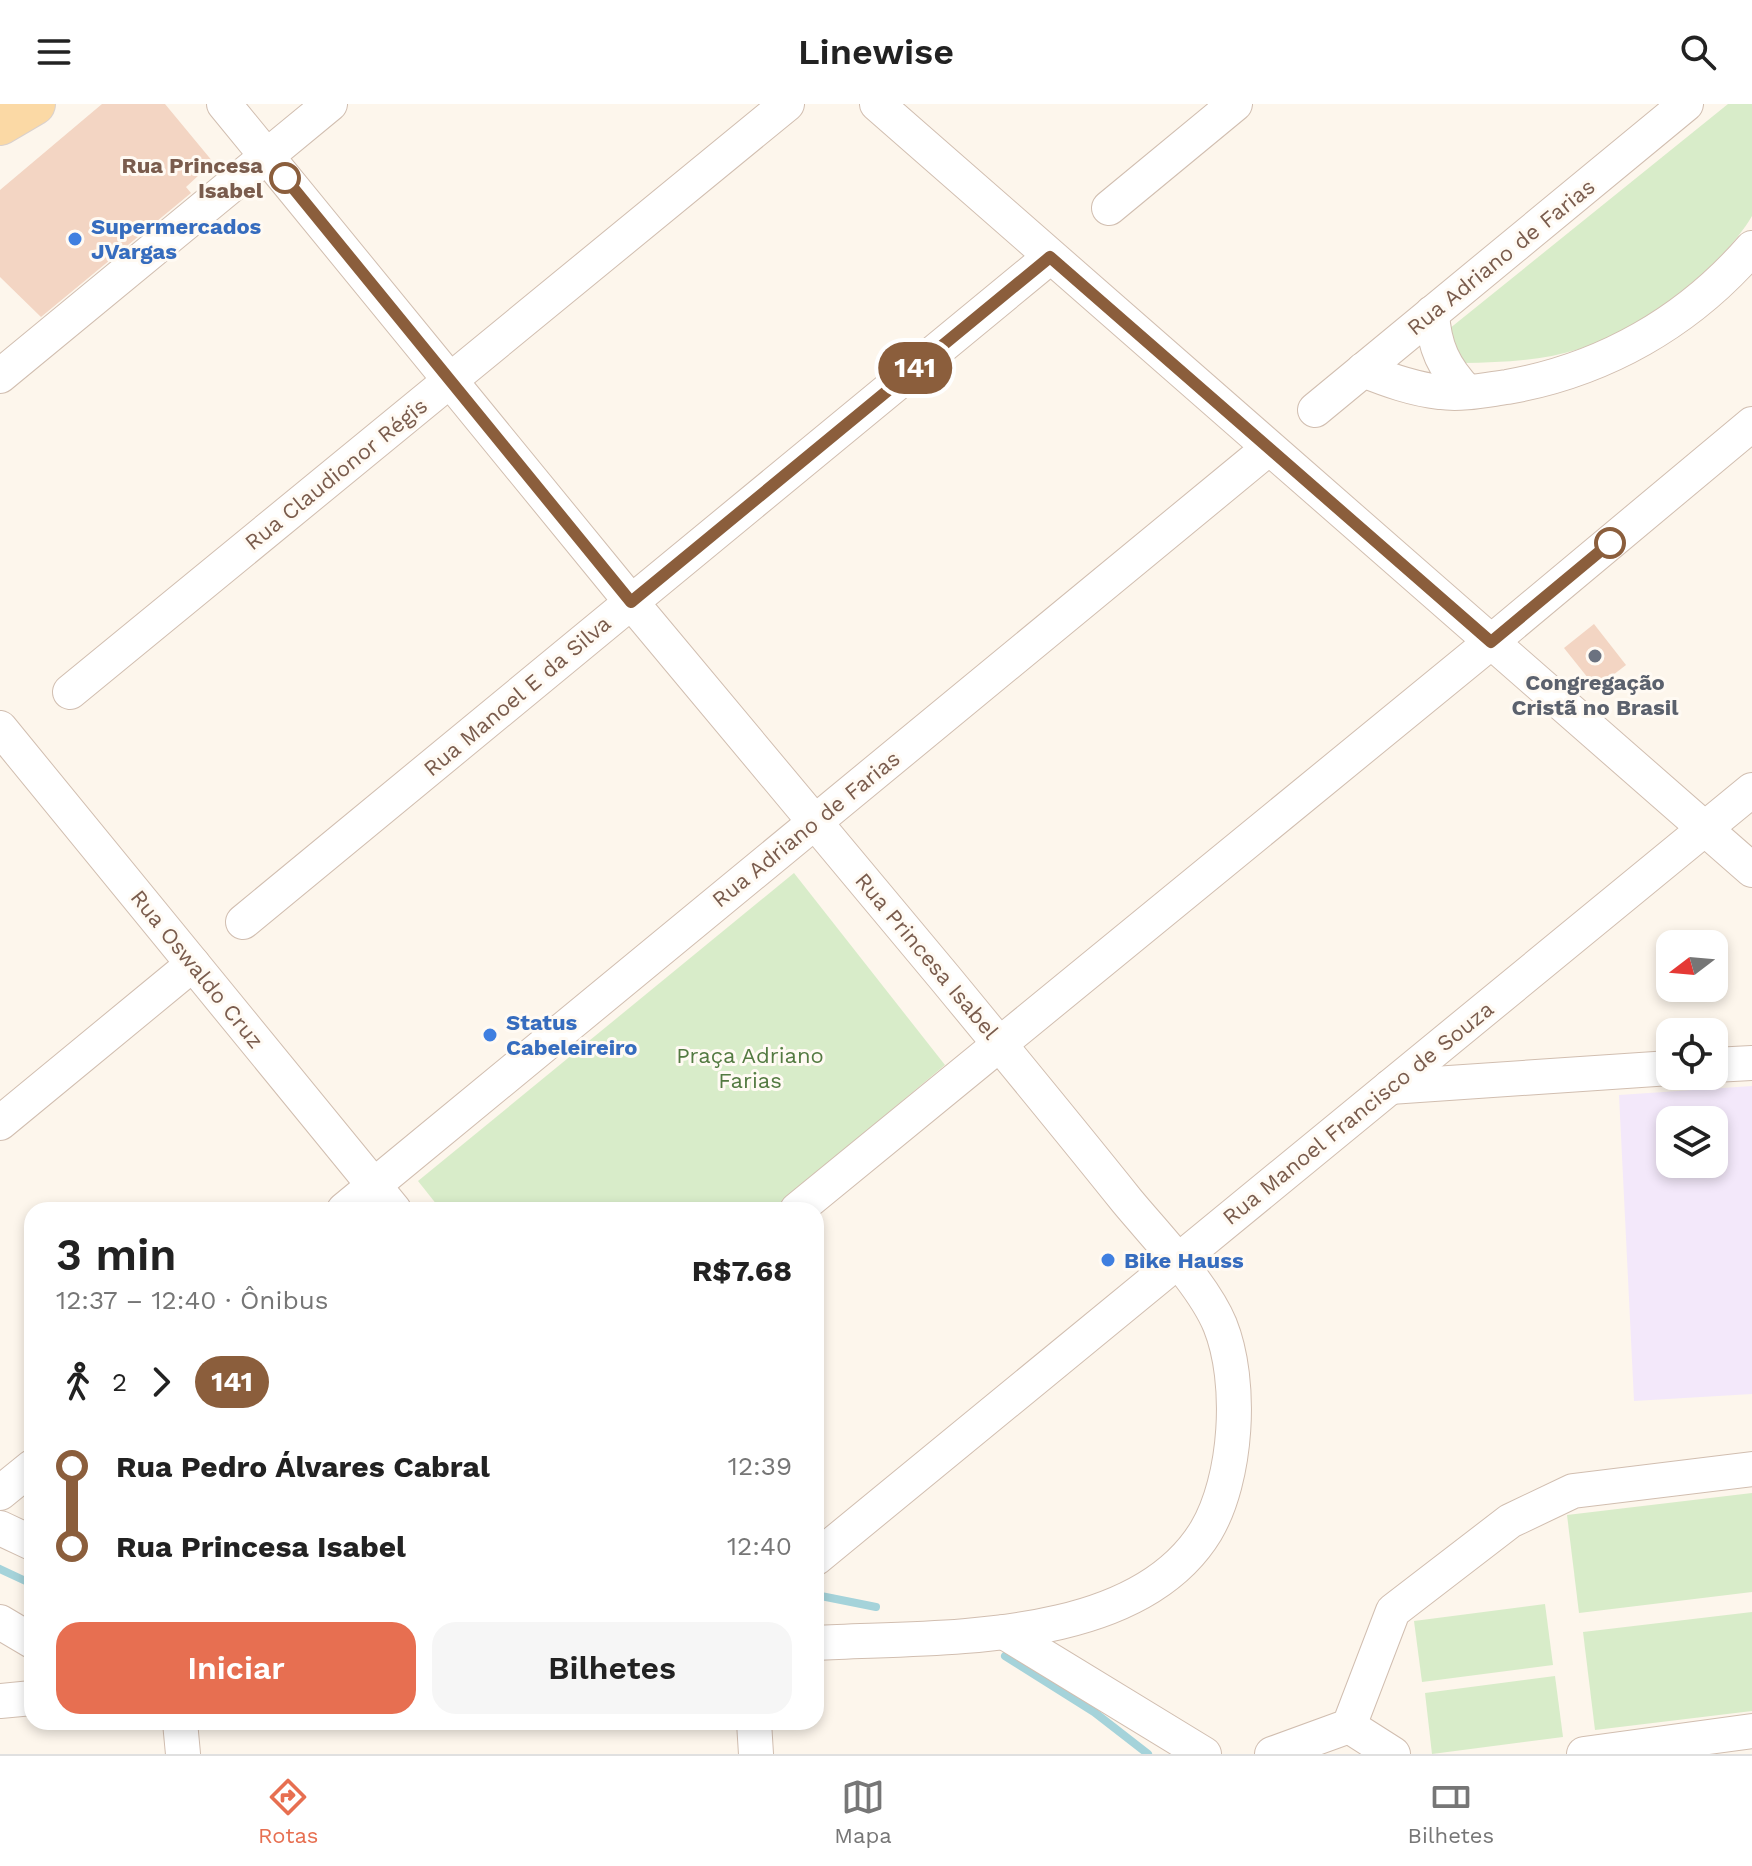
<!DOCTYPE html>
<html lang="pt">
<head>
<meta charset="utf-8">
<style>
  body { margin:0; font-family:"Work Sans",sans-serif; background:#f6f6f6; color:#222; height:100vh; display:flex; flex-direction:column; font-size:30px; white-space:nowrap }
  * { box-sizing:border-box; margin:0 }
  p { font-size:26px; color:#767676 }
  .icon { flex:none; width:44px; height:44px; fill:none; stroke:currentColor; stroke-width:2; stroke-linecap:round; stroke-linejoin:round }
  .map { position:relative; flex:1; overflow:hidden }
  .side { position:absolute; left:24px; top:1098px; width:800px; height:528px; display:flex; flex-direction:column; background:#fff; border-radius:24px; box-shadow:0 4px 12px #0003 }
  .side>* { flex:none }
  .badge { padding:0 16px; border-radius:26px; font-size:28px; line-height:52px }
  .needle { width:52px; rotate:254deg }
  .fabs { position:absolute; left:1656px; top:826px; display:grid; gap:16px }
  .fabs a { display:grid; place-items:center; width:72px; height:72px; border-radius:16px; background:#fff; box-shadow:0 4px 12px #0003; font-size:40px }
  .map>.badge { position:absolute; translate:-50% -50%; box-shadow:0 0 0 4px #fff }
  .legs { display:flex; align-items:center; gap:12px; height:88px; padding:0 32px; font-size:26px }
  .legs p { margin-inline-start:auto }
  .head { display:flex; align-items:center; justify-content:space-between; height:136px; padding:0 32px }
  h1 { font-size:44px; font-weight:600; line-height:60px }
  .button { display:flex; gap:16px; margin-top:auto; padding:16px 32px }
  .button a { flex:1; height:92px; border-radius:24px; background:#e76f51; color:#fff; font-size:32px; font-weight:600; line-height:92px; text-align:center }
  .button a+a { background:#f6f6f6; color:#222 }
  ul { padding:0 32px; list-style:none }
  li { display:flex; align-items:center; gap:28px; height:80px; font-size:30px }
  li i { display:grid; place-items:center; width:12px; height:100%; margin:0 10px; background:currentColor }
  li i::after { content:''; width:20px; height:20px; margin:-10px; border:6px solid; border-radius:50%; background:#fff }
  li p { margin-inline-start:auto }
  li:first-child i { background:linear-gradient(#0000 50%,currentColor 0) }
  li:last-child i { background:linear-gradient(currentColor 50%,#0000 0) }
  header { display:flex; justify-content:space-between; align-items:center; height:104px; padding:0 32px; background:#fff; font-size:36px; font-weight:600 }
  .menu { display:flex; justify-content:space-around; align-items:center; height:112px; border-top:2px solid #e0e0e0; background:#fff; font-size:22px; color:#767676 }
  .menu a { display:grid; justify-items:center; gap:4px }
  .menu .on { color:#e76f51 }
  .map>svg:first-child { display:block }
</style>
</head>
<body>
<header><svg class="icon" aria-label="menu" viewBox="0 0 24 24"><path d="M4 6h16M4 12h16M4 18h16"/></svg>Linewise<svg class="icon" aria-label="search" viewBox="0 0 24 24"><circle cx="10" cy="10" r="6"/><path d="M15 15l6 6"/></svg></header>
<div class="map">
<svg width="1752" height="1650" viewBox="0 0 1752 1650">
  <rect width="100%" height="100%" fill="#fdf6ec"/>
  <path fill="#f3e8fa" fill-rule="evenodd" d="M 1752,982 L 1752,1290 L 1634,1297 L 1619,991 ZM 1670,1016 L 1714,1016 L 1714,1060 L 1670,1060 Z"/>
  <g fill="#d8ecc9">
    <path d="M 1728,0 L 1752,0 L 1752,112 C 1721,165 1637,227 1579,245 C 1542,257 1502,258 1463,259 L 1449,225 Z"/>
    <path d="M 794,769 L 945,961 L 772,1106 L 441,1106 L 418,1077 Z"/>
    <path d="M 1752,1389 L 1752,1488 L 1579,1509 L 1567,1411 Z"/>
    <path d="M 1545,1500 L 1553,1561 L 1422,1578 L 1414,1517 Z"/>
    <path d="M 1752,1508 L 1752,1607 L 1595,1626 L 1583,1528 Z"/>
    <path d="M 1555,1572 L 1563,1633 L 1432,1650 L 1425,1589 Z"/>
  </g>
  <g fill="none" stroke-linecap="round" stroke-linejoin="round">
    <g stroke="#a5d3da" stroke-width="8">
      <path d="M 0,1465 L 32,1480"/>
      <path d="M 816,1491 L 876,1503"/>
      <path d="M 1005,1552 L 1094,1608 L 1148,1650"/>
    </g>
  </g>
  <g fill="#f3d5c3">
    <path d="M 102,0 L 165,0 L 213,58 L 186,83 L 191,89 L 41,213 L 0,173 L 0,86 Z"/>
    <path d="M 1594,520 L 1626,561 L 1596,584 L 1564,544 Z"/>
  </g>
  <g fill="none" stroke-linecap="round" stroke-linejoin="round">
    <g stroke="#d1beb0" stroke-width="36">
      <g id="minor">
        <path d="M 224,0 C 360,166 495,333 632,499 C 735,624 841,748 945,874 C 1006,948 1067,1022 1127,1097 C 1156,1132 1203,1180 1220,1221 C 1243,1278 1237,1375 1206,1427 C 1135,1544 935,1532 816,1539"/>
        <path d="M 877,0 L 1752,766"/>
        <path d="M 1109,104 L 1235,0"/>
        <path d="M 1432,209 C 1434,243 1444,264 1467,288"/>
        <path d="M 1363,266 C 1388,276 1413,285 1440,288 C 1462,291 1485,286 1507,283 C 1604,266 1688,218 1752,144"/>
        <path d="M 0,272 L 330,0"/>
        <path d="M 1315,306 L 1686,0"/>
        <path d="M 70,588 L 787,0"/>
        <path d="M 0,624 L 394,1106"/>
        <path d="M 243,818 L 1050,153"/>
        <path d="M 1714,961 L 1752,959"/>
        <path d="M 1390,983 L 1670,964"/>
        <path d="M 0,1019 L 193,860"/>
        <path d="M 344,1106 L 1269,344"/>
        <path d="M 797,1106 L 1491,538 L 1752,320"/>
        <path d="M 0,1389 L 32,1363"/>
        <path d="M 0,1424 L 32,1439"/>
        <path d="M 816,1454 L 1752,686"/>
        <path d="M 0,1518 L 32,1537"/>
        <path d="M 1004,1528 L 1204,1650"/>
        <path d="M 0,1597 L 32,1594"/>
        <path d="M 180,1618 L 183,1650"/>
        <path d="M 754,1618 L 756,1650"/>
        <path d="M 1349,1622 L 1393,1650"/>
        <path d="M 1272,1650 L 1349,1622 L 1393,1507 L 1510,1417 L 1573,1387 L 1752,1365"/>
        <path d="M 1584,1650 L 1752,1627"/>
      </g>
    </g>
    <g stroke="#dad1cd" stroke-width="44">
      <path id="major" d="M 0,20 L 34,0"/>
    </g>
    <use href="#minor" stroke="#fff" stroke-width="34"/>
    <use href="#major" stroke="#fbd9a5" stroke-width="42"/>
  </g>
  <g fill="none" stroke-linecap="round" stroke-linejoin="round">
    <g stroke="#fff" stroke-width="18">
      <path id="line-1" d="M 285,74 L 631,498 L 1050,153 L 1491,538 L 1610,439"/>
    </g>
    <use href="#line-1" stroke="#8b5e3c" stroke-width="12"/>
  </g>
  <g fill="#fff" stroke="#8b5e3c" stroke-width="4">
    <circle cx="285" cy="74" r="14"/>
    <circle cx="1610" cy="439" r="14"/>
  </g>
  <g fill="#3f7fe0" stroke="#fffaf3" stroke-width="3">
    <circle cx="75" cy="135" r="8"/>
    <circle cx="490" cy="931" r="8"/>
    <circle cx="1108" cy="1156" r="8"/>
  </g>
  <circle fill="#6b7280" stroke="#fffaf3" stroke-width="3" cx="1595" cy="552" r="8"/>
  <g text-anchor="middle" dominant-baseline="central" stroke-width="6" stroke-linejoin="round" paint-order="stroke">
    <g font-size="22" font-weight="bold" fill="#7a5c4d" stroke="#fffaf3" text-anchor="end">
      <text x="263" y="61">Rua Princesa<tspan x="263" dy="25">Isabel</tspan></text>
    </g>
    <g font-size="22" font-weight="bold" fill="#366cbe" stroke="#fffaf3" text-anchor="start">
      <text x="91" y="122">Supermercados<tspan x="91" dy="25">JVargas</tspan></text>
      <text x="506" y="918">Status<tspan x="506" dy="25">Cabeleireiro</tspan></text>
      <text x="1124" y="1156">Bike Hauss</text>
    </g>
    <g font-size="22" fill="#7a5c4d" stroke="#fffaf3">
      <text transform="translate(1501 153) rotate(-39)">Rua Adriano de Farias</text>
      <text transform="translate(336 370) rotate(-39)">Rua Claudionor Régis</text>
      <text transform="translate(517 592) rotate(-40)">Rua Manoel E da Silva</text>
      <text transform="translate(806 725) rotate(-39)">Rua Adriano de Farias</text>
      <text transform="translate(927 852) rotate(50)">Rua Princesa Isabel</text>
      <text transform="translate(197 865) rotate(51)">Rua Oswaldo Cruz</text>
      <text transform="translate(1358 1009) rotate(-39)">Rua Manoel Francisco de Souza</text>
    </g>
    <g font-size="22" font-weight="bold" fill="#5b616d" stroke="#fffaf3">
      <text x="1595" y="578">Congregação<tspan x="1595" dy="25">Cristã no Brasil</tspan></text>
    </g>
    <g font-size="22" fill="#537a41" stroke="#fffaf3">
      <text x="750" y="951">Praça Adriano<tspan x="750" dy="25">Farias</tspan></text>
    </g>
  </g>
</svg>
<div class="fabs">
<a><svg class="needle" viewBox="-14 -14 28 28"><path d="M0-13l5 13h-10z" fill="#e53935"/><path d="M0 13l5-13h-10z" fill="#767676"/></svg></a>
<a><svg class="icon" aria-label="locate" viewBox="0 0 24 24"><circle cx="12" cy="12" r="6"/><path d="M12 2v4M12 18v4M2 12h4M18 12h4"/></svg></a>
<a><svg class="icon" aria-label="layers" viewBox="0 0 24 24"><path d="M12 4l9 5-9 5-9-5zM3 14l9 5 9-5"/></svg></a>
</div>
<b class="badge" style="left:915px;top:264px;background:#8b5e3c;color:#fff">141</b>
<section class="side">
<div class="head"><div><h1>3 min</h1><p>12:37 – 12:40 · Ônibus</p></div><b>R$7.68</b></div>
<div class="legs"><svg class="icon" aria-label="walk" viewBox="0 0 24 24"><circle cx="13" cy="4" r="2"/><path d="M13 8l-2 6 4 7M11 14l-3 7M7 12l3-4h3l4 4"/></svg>2<svg class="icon" aria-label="forward" viewBox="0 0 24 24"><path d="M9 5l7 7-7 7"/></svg><b class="badge" style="background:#8b5e3c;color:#fff">141</b></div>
<ul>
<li><i style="color:#8b5e3c"></i><b>Rua Pedro Álvares Cabral</b><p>12:39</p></li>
<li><i style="color:#8b5e3c"></i><b>Rua Princesa Isabel</b><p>12:40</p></li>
</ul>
<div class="button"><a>Iniciar</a><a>Bilhetes</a></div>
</section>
</div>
<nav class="menu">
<a class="on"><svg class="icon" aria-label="directions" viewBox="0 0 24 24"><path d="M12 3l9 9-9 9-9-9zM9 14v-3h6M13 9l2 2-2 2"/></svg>Rotas</a>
<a><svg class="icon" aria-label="map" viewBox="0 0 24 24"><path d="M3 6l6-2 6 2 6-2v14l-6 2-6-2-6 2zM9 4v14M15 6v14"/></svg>Mapa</a>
<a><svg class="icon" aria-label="tickets" viewBox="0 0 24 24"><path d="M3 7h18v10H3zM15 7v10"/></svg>Bilhetes</a>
</nav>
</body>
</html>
